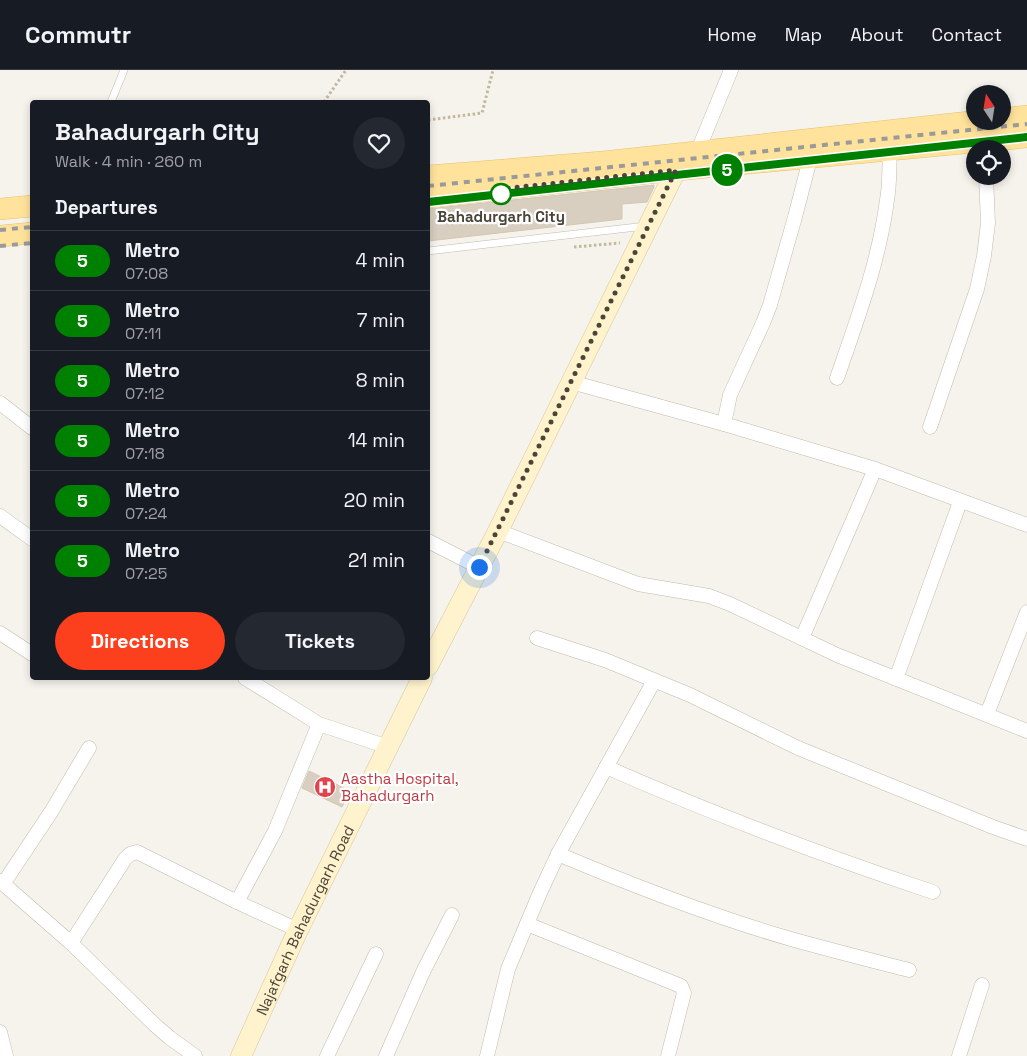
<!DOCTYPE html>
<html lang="en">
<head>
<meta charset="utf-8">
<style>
  body { margin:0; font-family:"Space Grotesk",sans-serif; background:#242831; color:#f1f3f6; height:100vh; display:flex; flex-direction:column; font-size:19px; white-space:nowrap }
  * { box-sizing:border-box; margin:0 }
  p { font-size:16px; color:#9ea1a6 }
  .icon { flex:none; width:28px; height:28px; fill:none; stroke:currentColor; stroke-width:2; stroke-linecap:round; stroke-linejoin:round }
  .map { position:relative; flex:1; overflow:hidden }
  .side { position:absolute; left:30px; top:30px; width:400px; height:580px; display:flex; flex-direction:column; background:#171b24; border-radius:5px; box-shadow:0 2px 8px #0003 }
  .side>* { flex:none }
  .badge { padding:0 10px; border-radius:16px; font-size:18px; line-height:32px }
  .needle { width:32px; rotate:348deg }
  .controls { position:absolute; left:966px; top:15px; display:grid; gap:10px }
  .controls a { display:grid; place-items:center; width:45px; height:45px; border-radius:50%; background:#171b24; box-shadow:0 2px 8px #0003; font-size:25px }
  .you { position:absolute; width:25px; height:25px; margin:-12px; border:4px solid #fff; border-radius:50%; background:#1a73e8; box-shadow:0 0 0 8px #1a73e833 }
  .map>.badge { position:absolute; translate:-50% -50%; box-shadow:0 0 0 2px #fff }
  h2 { padding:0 25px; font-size:19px; line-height:45px }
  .round { display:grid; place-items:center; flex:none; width:52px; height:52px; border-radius:26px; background:#242831 }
  .overview { display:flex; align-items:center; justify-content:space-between; height:85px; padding:0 25px }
  h1 { font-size:24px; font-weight:700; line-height:38px }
  .primary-button { display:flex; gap:10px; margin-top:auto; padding:10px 25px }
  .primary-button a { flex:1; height:58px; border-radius:30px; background:#fc3f1d; color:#fff; font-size:20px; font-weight:700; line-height:58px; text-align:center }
  .primary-button a+a { background:#242831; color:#f1f3f6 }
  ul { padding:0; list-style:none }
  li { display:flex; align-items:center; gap:15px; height:60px; padding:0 25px; border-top:1px solid #363941 }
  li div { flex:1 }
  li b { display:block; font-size:19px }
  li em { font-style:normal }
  li .badge { min-width:55px; font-weight:700; text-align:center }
  header { display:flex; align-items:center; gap:30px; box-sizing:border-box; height:70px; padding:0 25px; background:#171b24; border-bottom:1px solid #363941 }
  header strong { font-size:24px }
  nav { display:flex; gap:28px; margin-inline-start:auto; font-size:18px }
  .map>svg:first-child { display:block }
</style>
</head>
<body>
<header>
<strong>Commutr</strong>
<nav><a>Home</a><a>Map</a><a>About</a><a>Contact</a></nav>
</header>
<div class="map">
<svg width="1027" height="986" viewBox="0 0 1027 986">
  <rect width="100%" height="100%" fill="#f6f3ec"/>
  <g fill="#d8cfc1" stroke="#d3c7b4">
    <path d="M 654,115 L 654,117 L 647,132 L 622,134 L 622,149 L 428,171 L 428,139 Z"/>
    <path d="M 309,701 L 350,721 L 342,737 L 302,718 Z"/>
  </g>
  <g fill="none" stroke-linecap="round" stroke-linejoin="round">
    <g stroke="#c2bbae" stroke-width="8">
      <g id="lane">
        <path d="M 111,32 L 124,0"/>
        <path d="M 428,181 L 646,156"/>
      </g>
    </g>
    <g stroke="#c2bbae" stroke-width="15">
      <g id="street">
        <path d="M 697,83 L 731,0"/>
        <path d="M 810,89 L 795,147 L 770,235 L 763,253 L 730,325 L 724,354 L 875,399 L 1027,455"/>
        <path d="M 837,308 C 857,250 879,192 887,130 C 890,114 889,97 890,80"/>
        <path d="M 571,312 L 724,354"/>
        <path d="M 0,333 L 32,358"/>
        <path d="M 930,357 L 977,219 L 984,186 L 988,153 L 986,106"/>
        <path d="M 0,446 L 32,469"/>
        <path d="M 498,461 L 638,514 L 709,526 L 730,534 L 837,585 L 1027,661"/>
        <path d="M 428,471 L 479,497"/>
        <path d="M 0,563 L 32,584"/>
        <path d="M 537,568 L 605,590 L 690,625 L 798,678 L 993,757 L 1027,769"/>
        <path d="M 802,568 L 875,399"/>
        <path d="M 245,608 L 319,654 L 388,677"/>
        <path d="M 896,609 L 960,432"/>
        <path d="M 987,644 L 1027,542"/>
        <path d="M 606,697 C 713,744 822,785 933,822"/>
        <path d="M 558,784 C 634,816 711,846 791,869 C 830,880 870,890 909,900"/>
        <path d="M 0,811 L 71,873 L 155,955 L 170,968 L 195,986"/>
        <path d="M 3,814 L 51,742 L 89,678"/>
        <path d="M 237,832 L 275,761 L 319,654"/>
        <path d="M 527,854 L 681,916 L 684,923 L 668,986"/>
        <path d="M 71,873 L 125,789 L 130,784 L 137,782 L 237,832 L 298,860"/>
        <path d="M 0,962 L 6,986"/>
        <path d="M 327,986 L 376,884"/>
        <path d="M 386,986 L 423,902 L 452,845"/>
        <path d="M 487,986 L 508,899 L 539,825 L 558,784 L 654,611"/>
        <path d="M 959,986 L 982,915"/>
      </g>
    </g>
    <g stroke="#d6c79b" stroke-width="21">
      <g id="secondary">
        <path d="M 428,596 L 498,461 L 676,100"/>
        <path id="s1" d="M 241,986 L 298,860 L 422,608"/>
      </g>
    </g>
    <g stroke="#e6c16a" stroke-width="22">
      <g id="primary">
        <path d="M 1002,49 L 1027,46"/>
        <path d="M 428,106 L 603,92 L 979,51"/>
        <path d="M 428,127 L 676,100 L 1027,67"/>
        <path d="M 0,139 L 32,136"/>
        <path d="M 0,166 L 32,163"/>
      </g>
    </g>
    <g stroke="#c4b79f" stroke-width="3" stroke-dasharray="2.5 2.5" stroke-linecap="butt">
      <path d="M 324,32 L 346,0"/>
      <path d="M 428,50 L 482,43 L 493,0"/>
      <path d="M 574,177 L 620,173"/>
    </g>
    <use href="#lane" stroke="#fff" stroke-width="7"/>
    <use href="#street" stroke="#fff" stroke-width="14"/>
    <use href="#secondary" stroke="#fff3cd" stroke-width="20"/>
    <use href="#primary" stroke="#ffe39c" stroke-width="21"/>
    <g stroke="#9a9a9a" stroke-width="4" stroke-dasharray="6 6" stroke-linecap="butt">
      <path d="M 428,116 L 1027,54"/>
      <path d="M 428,132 L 1027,67"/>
      <path d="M 0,160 L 32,157"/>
      <path d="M 0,176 L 32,173"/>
    </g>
  </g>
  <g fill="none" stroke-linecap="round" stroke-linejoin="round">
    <g stroke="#fff" stroke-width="11">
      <path id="line" d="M 428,132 L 1027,67"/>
    </g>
    <use href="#line" stroke="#008000" stroke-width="8"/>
    <path stroke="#4b4439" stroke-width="5" stroke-dasharray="0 9" d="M 479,497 L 676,100 L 502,119 L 501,124"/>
  </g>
  <defs>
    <g id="hospital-disc" transform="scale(1.125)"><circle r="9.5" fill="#e0444e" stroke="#fff"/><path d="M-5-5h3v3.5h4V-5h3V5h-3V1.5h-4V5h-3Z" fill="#fff"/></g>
  </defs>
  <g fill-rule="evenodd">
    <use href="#hospital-disc" x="325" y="717"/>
  </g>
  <circle fill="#fff" stroke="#008000" stroke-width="2.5" cx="501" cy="124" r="10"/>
  <g text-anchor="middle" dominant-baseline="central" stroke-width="4.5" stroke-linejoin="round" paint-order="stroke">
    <g font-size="15" font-weight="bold" fill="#4b4439" stroke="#fff">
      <text x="501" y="146">Bahadurgarh City</text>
    </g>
    <g font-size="15" fill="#be3a42" stroke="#fff" text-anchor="start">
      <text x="341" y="708">Aastha Hospital,<tspan x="341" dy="17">Bahadurgarh</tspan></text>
    </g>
    <g font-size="15" fill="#4b4439" stroke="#fff">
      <text stroke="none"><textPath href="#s1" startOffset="150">Najafgarh Bahadurgarh Road</textPath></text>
    </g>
  </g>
</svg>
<div class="controls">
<a><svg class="needle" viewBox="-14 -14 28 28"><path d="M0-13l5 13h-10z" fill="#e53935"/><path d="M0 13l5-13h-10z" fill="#9ea1a6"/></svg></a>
<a><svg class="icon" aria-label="locate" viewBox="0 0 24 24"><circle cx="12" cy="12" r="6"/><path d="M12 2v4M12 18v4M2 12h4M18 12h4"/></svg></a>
</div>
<div class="you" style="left:479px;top:497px"></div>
<b class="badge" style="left:727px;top:100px;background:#008000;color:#fff">5</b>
<section class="side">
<div class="overview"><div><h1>Bahadurgarh City</h1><p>Walk · 4 min · 260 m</p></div><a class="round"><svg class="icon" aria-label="heart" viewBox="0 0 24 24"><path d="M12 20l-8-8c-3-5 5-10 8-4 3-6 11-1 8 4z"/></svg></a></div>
<h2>Departures</h2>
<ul>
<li><span class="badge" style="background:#008000;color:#fff">5</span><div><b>Metro</b><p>07:08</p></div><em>4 min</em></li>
<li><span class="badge" style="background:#008000;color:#fff">5</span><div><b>Metro</b><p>07:11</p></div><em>7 min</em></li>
<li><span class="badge" style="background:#008000;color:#fff">5</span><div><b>Metro</b><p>07:12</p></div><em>8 min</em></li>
<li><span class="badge" style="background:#008000;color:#fff">5</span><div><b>Metro</b><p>07:18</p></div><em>14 min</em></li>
<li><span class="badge" style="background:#008000;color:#fff">5</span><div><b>Metro</b><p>07:24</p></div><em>20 min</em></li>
<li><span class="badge" style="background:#008000;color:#fff">5</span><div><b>Metro</b><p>07:25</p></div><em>21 min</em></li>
</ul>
<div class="primary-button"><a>Directions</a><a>Tickets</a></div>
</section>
</div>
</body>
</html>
